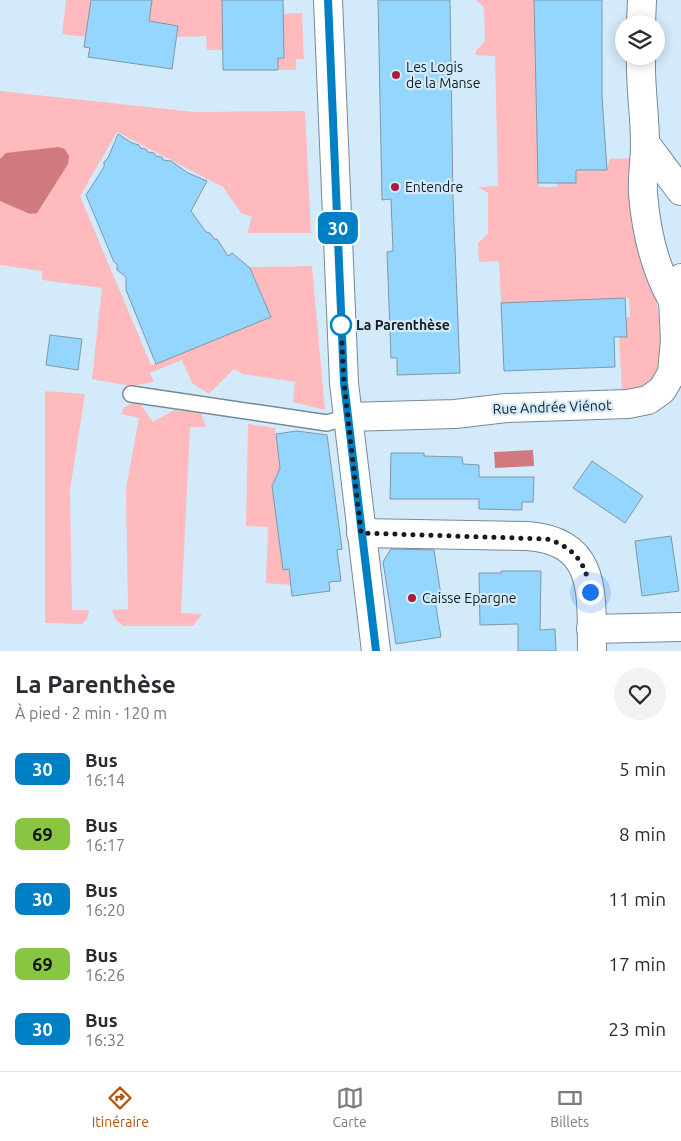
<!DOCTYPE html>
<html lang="fr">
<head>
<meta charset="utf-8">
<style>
  body { margin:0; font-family:Ubuntu,sans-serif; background:#f2f2f3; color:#2b2b33; height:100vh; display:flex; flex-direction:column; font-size:19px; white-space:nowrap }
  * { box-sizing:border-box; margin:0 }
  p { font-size:16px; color:#7c7c81 }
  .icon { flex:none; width:28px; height:28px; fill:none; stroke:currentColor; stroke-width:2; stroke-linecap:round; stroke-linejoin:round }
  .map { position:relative; height:651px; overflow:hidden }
  .panel { display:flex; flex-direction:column; background:#fff; flex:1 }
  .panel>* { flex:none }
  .badge { padding:0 10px; border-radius:8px; font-size:18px; line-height:32px }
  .buttons { position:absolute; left:615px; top:15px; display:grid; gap:10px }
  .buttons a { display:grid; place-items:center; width:50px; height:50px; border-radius:50%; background:#fff; box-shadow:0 2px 12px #0003; font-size:25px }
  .you { position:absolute; width:25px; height:25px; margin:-12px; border:4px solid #fff; border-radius:50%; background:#1a73e8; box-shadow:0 0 0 8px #1a73e833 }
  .map>.badge { position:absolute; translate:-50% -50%; box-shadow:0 0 0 2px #fff }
  .round { display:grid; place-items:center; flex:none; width:52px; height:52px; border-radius:26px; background:#f2f2f3 }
  .overview { display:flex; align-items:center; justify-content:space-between; height:85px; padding:0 15px }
  h1 { font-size:24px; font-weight:600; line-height:38px }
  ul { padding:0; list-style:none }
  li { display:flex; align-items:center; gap:15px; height:65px; padding:0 15px }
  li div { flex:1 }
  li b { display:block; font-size:19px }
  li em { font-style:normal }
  li .badge { min-width:55px; font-weight:700; text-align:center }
  .tab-bar { display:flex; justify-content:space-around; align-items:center; height:70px; border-top:1px solid #e1e1e2; background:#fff; font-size:14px; color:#7c7c81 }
  .tab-bar a { display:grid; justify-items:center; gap:2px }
  .tab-bar .on { color:#b45309 }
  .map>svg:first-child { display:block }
</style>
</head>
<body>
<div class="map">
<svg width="681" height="651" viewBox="0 0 681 651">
  <rect width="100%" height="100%" fill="#d3eafa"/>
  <g fill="#ffbabd">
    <path d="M 66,0 L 91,0 L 86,37 L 62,34 Z"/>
    <path d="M 152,0 L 222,0 L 222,50 L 207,50 L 206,36 L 177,37 L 178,26 L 149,21 Z"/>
    <path d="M 476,0 L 534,0 L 539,187 L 557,187 L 557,183 L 576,183 L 576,170 L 606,170 L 610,159 L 631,158 L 662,335 L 659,371 L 653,380 L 643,387 L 622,392 L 619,337 L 626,317 L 630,317 L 629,298 L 501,303 L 499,261 L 479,262 L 478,243 L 488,234 L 488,193 L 478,187 L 498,186 L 495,56 L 476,55 L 476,51 L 485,41 L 484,7 Z"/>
    <path d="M 302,13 L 304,59 L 296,59 L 296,70 L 278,70 L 278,58 L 284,58 L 283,14 Z"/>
    <path d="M 0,91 L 194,112 L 305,111 L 311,233 L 247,233 L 252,217 L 241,213 L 223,187 L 117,132 L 80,196 L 151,365 L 271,317 L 250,267 L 312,266 L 325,410 L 293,402 L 295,382 L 243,374 L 234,369 L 209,394 L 192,383 L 182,360 L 150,373 L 154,382 L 131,386 L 92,379 L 102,288 L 42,280 L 42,271 L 0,265 Z"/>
    <path d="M 45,391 L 85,394 L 70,490 L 72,610 L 89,610 L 87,619 L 82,624 L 45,623 Z"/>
    <path d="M 133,403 L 141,405 L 153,422 L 174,410 L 201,413 L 206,427 L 190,427 L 181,613 L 202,614 L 193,626 L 123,626 L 116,620 L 112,610 L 128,609 L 126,488 L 139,418 L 122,414 L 123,408 Z"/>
    <path d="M 248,424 L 275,428 L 280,471 L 276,475 L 276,482 L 272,484 L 291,585 L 266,583 L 268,527 L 246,526 Z"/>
  </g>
  <g fill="#d0797f">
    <path d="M 58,147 L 65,149 L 69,156 L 68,164 L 37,213 L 30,214 L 0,201 L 0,159 L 6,153 Z"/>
    <path d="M 533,450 L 534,466 L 495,468 L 494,452 Z"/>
  </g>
  <g fill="#95d6ff" stroke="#8197a5">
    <path d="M 91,0 L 152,0 L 149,21 L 178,26 L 172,69 L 88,57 L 90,48 L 84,47 Z"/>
    <path d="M 222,0 L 283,0 L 284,58 L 278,58 L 278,70 L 223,70 Z"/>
    <path d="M 378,0 L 450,0 L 453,198 L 460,373 L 397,375 L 397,358 L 391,358 L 387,252 L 393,251 L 391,199 L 382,200 Z"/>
    <path d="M 534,0 L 602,0 L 602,96 L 607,170 L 576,170 L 576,183 L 538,183 Z"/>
    <path d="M 118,134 L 132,143 L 139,145 L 140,148 L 146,149 L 148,152 L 154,153 L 156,156 L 162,157 L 163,160 L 171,161 L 188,173 L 207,181 L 191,211 L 206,232 L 210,233 L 214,239 L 217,239 L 228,256 L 232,253 L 250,268 L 271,317 L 156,364 L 126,290 L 126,277 L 117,270 L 117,264 L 114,262 L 86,195 L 104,167 L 104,162 L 108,158 Z"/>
    <path d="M 625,298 L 627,337 L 614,337 L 615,367 L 504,371 L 501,303 Z"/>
    <path d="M 50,335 L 82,339 L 78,370 L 46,365 Z"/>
    <path d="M 297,431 L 327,435 L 342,549 L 337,550 L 341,581 L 329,582 L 330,591 L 292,596 L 289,569 L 283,570 L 272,486 L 280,468 L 276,434 Z"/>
    <path d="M 391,453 L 424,453 L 424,456 L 462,457 L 463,464 L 479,465 L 479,477 L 534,477 L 533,502 L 522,502 L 522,510 L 479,509 L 479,499 L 390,499 Z"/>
    <path d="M 592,461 L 643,496 L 625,523 L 573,488 Z"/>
    <path d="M 671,536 L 679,591 L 642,596 L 635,541 Z"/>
    <path d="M 391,549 L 434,550 L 441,595 L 434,595 L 441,637 L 396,644 L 383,562 Z"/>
    <path d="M 501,571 L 541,571 L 540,630 L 555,629 L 556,651 L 518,651 L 518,624 L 480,625 L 479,573 L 501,573 Z"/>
  </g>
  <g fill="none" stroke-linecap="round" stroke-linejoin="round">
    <g stroke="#758a98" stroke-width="18">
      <path id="service" d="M 131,394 L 327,423 L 347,417"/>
    </g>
    <g stroke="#758a98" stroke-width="30">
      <g id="minor">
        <path d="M 641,24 L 642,0"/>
        <path d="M 641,56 C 640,86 645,115 645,144 C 645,161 642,178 643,194 C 646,230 655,269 673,301 L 681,278"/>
        <path d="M 645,143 L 681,191"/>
        <path d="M 347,417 L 455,414 L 506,408 L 628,404 L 648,400 L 662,390 L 672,373 L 675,340 L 673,301"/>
        <path d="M 361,533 L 527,536 C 599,541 591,596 592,651"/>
        <path d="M 591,629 L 681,627"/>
      </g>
    </g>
    <g stroke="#758a98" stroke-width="30">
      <path id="tertiary" d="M 328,0 L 344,383 L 376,651"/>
    </g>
    <use href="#service" stroke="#fff" stroke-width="15"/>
    <use href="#minor" stroke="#fff" stroke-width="28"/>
    <use href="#tertiary" stroke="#fff" stroke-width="28"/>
  </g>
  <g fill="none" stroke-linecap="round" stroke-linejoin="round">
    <g stroke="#fff" stroke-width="11">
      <path id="line" d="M 328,0 L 344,383 L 376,651"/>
    </g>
    <use href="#line" stroke="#0080c4" stroke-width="8"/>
    <path stroke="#141c22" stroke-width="5" stroke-dasharray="0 9" d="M 341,325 L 344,383 L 361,533 L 547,539 C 574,547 587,564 590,592"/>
  </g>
  <g fill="#af1b3c" stroke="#d3eafa" stroke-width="2">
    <circle cx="396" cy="75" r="5"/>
    <circle cx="395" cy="187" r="5"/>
    <circle cx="412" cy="598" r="5"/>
  </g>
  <circle fill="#fff" stroke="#0080c4" stroke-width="2.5" cx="341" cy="325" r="10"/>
  <g text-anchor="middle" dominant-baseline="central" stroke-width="4.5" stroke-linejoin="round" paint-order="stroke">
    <g font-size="14" fill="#141c22" stroke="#d3eafa" text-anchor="start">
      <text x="406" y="67">Les Logis<tspan x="406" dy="16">de la Manse</tspan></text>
      <text x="405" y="187">Entendre</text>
      <text x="422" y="598">Caisse Epargne</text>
    </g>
    <g font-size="14" font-weight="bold" fill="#141c22" stroke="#d3eafa" text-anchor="start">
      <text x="356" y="325">La Parenthèse</text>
    </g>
    <g font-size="14" fill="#141c22" stroke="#d3eafa">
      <text transform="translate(552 407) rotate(-2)">Rue Andrée Viénot</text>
    </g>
  </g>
</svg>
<div class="buttons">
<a><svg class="icon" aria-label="layers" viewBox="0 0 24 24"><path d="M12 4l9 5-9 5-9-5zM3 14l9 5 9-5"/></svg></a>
</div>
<div class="you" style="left:590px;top:592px"></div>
<b class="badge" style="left:338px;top:228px;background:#0080c4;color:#fff">30</b>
</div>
<section class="panel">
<div class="overview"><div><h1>La Parenthèse</h1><p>À pied · 2 min · 120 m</p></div><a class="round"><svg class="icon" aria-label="heart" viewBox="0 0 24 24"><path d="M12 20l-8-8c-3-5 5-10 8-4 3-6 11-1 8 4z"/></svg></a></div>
<ul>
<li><span class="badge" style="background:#0080c4;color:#fff">30</span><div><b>Bus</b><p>16:14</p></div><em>5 min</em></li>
<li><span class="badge" style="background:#88c540;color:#111">69</span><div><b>Bus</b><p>16:17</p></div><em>8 min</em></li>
<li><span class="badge" style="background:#0080c4;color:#fff">30</span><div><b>Bus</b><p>16:20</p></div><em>11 min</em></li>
<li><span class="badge" style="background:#88c540;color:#111">69</span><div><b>Bus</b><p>16:26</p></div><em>17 min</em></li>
<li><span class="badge" style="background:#0080c4;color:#fff">30</span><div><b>Bus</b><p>16:32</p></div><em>23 min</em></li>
</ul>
</section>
<nav class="tab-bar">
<a class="on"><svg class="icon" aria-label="directions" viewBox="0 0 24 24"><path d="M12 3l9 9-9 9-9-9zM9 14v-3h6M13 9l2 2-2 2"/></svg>Itinéraire</a>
<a><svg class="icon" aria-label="map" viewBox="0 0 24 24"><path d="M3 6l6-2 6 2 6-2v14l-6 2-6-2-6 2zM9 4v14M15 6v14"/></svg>Carte</a>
<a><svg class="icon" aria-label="tickets" viewBox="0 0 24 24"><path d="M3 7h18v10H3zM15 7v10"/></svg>Billets</a>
</nav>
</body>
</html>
